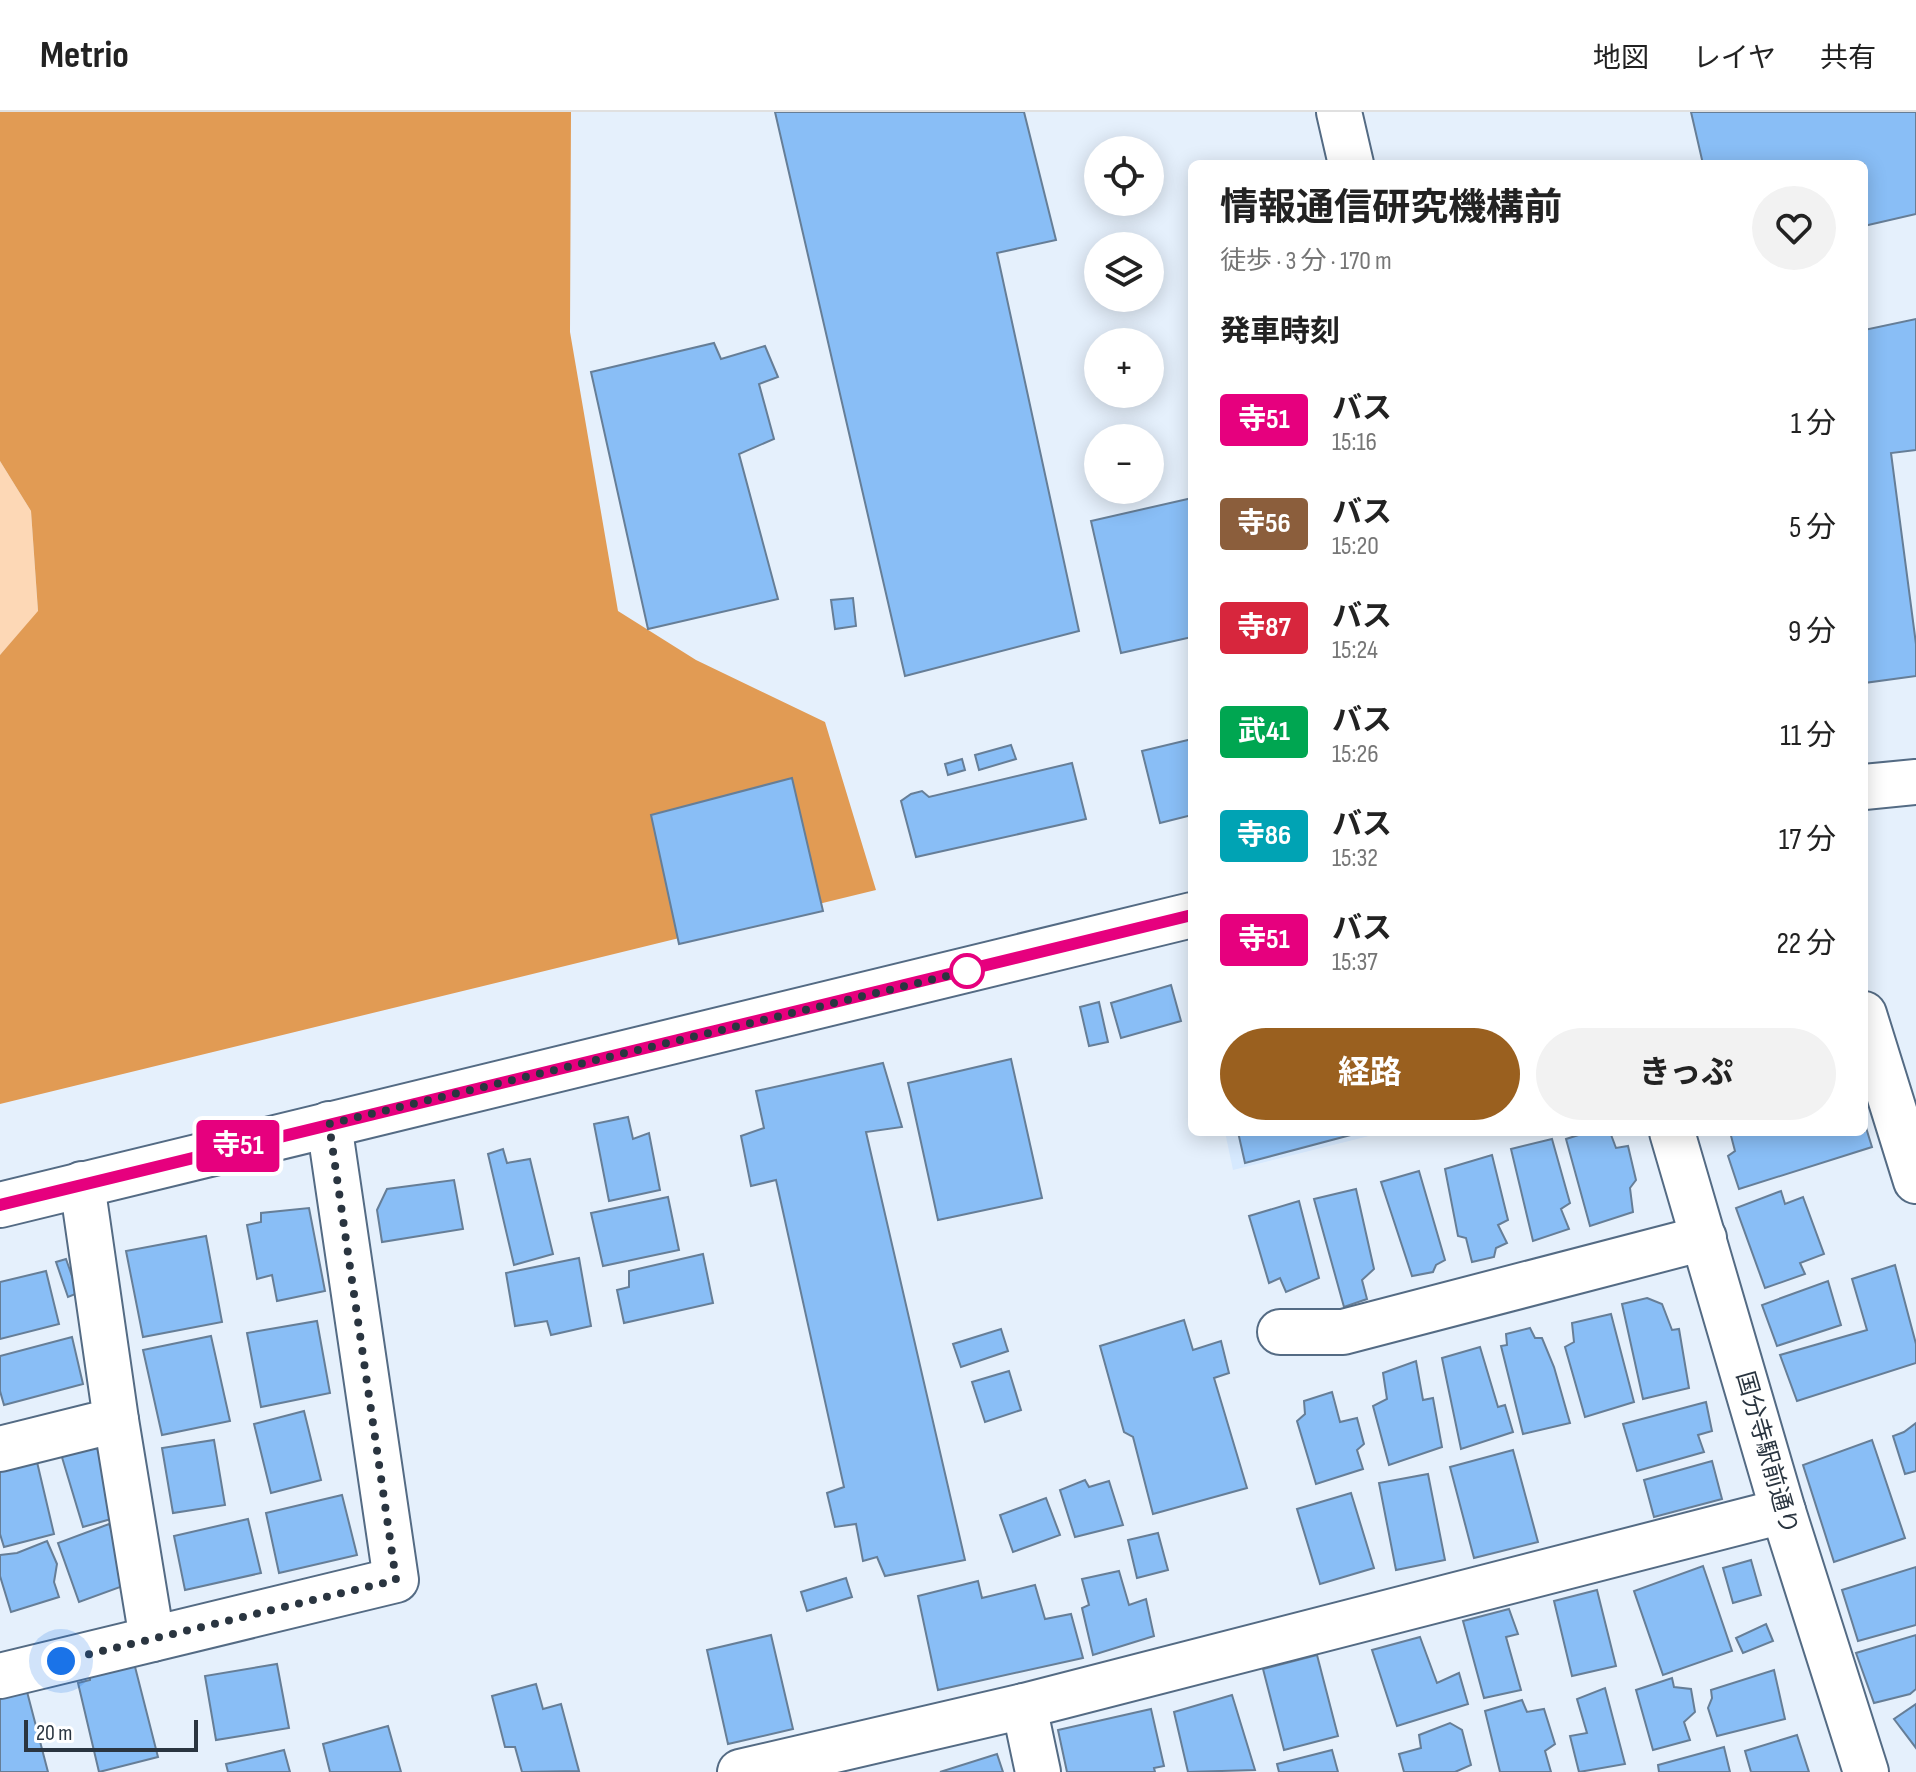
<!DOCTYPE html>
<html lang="ja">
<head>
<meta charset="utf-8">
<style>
  body { margin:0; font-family:"Sofia Sans Condensed","Noto Sans JP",sans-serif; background:#f2f2f2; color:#222; height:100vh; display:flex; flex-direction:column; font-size:30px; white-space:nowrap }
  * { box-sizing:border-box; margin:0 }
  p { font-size:26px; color:#767676 }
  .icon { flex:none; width:44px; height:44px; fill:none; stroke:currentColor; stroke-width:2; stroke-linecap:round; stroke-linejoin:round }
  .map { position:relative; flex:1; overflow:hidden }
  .panel { position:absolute; left:1188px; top:48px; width:680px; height:976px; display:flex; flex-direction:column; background:#fff; border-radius:12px; box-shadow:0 4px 20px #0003 }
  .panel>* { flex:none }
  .badge { padding:0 16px; border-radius:6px; font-size:28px; line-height:52px }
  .buttons { position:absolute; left:1084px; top:24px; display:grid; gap:16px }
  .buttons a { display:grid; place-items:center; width:80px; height:80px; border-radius:50%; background:#fff; box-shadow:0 4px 20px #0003; font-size:40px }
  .scale { position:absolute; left:24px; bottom:20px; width:174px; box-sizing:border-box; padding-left:8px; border:4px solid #2a3540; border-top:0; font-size:22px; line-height:28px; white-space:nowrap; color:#2a3540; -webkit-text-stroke:6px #fff; paint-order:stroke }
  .you { position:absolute; width:40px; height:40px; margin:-20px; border:6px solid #fff; border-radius:50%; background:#1a73e8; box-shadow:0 0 0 12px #1a73e833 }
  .map>.badge { position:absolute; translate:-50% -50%; box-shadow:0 0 0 4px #fff }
  h2 { padding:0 32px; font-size:30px; line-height:72px }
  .round { display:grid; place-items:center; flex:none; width:84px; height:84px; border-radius:42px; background:#f2f2f2 }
  .headline { display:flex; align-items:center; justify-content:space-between; height:136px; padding:0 32px }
  h1 { font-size:38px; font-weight:700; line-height:60px }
  .primary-button { display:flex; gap:16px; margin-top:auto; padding:16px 32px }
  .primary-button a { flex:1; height:92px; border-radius:48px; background:#9a601f; color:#fff; font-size:32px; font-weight:700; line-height:92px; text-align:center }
  .primary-button a+a { background:#f2f2f2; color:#222 }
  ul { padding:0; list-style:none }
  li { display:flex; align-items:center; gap:24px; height:104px; padding:0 32px }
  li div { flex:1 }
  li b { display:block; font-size:30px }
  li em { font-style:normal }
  li .badge { min-width:88px; font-weight:700; text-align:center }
  header { display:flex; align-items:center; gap:48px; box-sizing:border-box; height:112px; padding:0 40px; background:#fff; border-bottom:2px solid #e0e0e0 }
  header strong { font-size:38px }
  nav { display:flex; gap:44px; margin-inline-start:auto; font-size:28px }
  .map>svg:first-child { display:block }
</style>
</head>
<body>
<header>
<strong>Metrio</strong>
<nav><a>地図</a><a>レイヤ</a><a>共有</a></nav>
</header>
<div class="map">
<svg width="1916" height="1660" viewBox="0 0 1916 1660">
  <rect width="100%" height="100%" fill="#e5f0fc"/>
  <path fill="#d6e9fe" d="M 1225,1020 L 1385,1020 L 1233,1058 Z"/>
  <path fill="#fdd8b6" d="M 0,349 L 31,399 L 38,500 L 0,543 Z"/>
  <path fill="#e19b54" d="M 0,0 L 571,0 L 570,220 L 618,499 L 696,548 L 825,610 L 876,778 L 0,992 L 0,543 L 38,499 L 31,399 L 0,349 Z"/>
  <g fill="#89bef6" stroke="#667e97" stroke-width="2">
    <path d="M 775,0 L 1024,0 L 1056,128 L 997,141 L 1079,519 L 905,564 Z"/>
    <path d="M 1691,0 L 1916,0 L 1916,102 L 1864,114 L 1864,52 L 1703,52 Z"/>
    <path d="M 1916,207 L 1916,338 L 1891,341 L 1916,532 L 1916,564 L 1864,571 L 1864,218 Z"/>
    <path d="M 714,231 L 721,247 L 765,234 L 778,265 L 759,272 L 774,327 L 739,342 L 778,487 L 648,517 L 591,260 Z"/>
    <path d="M 1192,386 L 1192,525 L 1121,541 L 1091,409 Z"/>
    <path d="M 853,486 L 856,514 L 835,517 L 831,488 Z"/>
    <path d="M 1192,627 L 1192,703 L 1160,711 L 1142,639 Z"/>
    <path d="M 1011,633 L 1016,647 L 979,658 L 975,643 Z"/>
    <path d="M 962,647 L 965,658 L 948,663 L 945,652 Z"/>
    <path d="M 1072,651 L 1086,707 L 916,745 L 901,689 L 911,682 L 922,679 L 929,685 Z"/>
    <path d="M 792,666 L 823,799 L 679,832 L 651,703 Z"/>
    <path d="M 1171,873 L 1181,909 L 1121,926 L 1111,891 Z"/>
    <path d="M 1099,890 L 1108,930 L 1089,934 L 1080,895 Z"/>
    <path d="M 1011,947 L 1042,1086 L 938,1108 L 908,971 Z"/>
    <path d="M 883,951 L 902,1015 L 866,1020 L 965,1448 L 885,1464 L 877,1445 L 863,1449 L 856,1412 L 835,1415 L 827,1381 L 844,1375 L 776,1068 L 751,1074 L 741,1024 L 764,1016 L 756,979 Z"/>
    <path d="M 628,1005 L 633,1027 L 649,1021 L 660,1078 L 609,1089 L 594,1012 Z"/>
    <path d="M 1864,1009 L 1872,1035 L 1739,1077 L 1728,1044 L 1735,1039 L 1730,1020 L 1864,1020 Z"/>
    <path d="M 1238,1020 L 1362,1020 L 1245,1051 Z"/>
    <path d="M 1588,1020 L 1610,1020 L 1616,1036 L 1628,1034 L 1636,1068 L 1630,1076 L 1633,1100 L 1590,1114 L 1566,1027 Z"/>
    <path d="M 1552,1027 L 1570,1091 L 1561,1097 L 1569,1117 L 1533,1129 L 1511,1037 Z"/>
    <path d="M 503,1037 L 507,1051 L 530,1047 L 553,1142 L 514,1153 L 488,1042 Z"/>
    <path d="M 1492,1043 L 1508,1108 L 1498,1113 L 1507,1131 L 1496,1136 L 1494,1145 L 1472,1150 L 1466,1126 L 1458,1124 L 1445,1057 Z"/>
    <path d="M 1419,1059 L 1445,1148 L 1436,1153 L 1433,1160 L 1412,1164 L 1381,1070 Z"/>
    <path d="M 454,1068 L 463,1117 L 382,1130 L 377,1098 L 387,1077 Z"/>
    <path d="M 1356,1077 L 1374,1157 L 1362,1168 L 1367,1187 L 1344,1195 L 1314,1087 Z"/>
    <path d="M 1781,1079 L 1785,1092 L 1803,1085 L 1824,1142 L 1800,1151 L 1805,1162 L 1765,1176 L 1736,1096 Z"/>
    <path d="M 668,1085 L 679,1138 L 603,1154 L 591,1101 Z"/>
    <path d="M 1299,1089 L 1319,1166 L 1286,1180 L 1280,1166 L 1269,1171 L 1249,1104 Z"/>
    <path d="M 309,1096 L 325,1179 L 277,1189 L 272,1163 L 257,1167 L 247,1113 L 261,1110 L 261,1101 Z"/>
    <path d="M 206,1124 L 222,1210 L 143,1225 L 126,1139 Z"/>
    <path d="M 703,1142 L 713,1191 L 624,1211 L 617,1178 L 629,1175 L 629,1159 Z"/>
    <path d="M 579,1146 L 591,1214 L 551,1223 L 547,1209 L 515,1214 L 506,1161 Z"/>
    <path d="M 66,1147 L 78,1181 L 68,1185 L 56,1150 Z"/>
    <path d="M 1895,1153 L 1916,1232 L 1916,1251 L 1797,1289 L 1780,1243 L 1867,1218 L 1852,1167 Z"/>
    <path d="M 46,1159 L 59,1212 L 0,1227 L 0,1170 Z"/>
    <path d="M 1828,1169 L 1841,1213 L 1777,1234 L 1762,1193 Z"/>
    <path d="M 1647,1186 L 1662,1192 L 1672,1218 L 1679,1217 L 1689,1276 L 1643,1287 L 1622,1192 Z"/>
    <path d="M 1611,1202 L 1634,1290 L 1585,1305 L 1565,1235 L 1574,1230 L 1572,1211 Z"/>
    <path d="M 1184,1208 L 1193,1238 L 1221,1229 L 1229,1261 L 1214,1266 L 1247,1376 L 1153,1402 L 1133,1325 L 1124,1320 L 1100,1234 Z"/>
    <path d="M 317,1209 L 330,1281 L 261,1295 L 247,1221 Z"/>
    <path d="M 1530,1216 L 1535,1226 L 1542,1226 L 1554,1255 L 1570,1311 L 1523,1322 L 1501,1234 L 1507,1233 L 1506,1222 Z"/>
    <path d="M 1001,1217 L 1008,1239 L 961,1255 L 953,1232 Z"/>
    <path d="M 211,1224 L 230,1309 L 162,1323 L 143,1238 Z"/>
    <path d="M 72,1225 L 83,1272 L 4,1293 L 0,1279 L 0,1244 Z"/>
    <path d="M 1480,1235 L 1498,1295 L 1505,1293 L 1513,1320 L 1461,1337 L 1442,1246 Z"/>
    <path d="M 1416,1249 L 1423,1288 L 1433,1286 L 1442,1335 L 1389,1353 L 1373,1294 L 1387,1287 L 1383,1261 Z"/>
    <path d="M 1009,1259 L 1021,1298 L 985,1310 L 972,1270 Z"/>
    <path d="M 1332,1280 L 1340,1310 L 1357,1306 L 1364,1332 L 1357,1338 L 1363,1357 L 1316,1372 L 1297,1309 L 1305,1302 L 1304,1289 Z"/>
    <path d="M 1706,1290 L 1712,1319 L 1698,1323 L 1704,1340 L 1637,1359 L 1623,1312 Z"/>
    <path d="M 304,1299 L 321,1368 L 271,1381 L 254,1312 Z"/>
    <path d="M 1916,1311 L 1916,1359 L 1905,1362 L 1893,1324 L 1904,1320 Z"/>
    <path d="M 214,1328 L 225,1393 L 173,1401 L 162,1336 Z"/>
    <path d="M 1872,1328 L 1905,1426 L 1834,1450 L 1803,1353 Z"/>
    <path d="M 96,1332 L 118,1405 L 83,1415 L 61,1342 Z"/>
    <path d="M 1513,1338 L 1538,1430 L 1474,1446 L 1450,1355 Z"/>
    <path d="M 0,1346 L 37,1350 L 54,1422 L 4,1435 L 0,1422 Z"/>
    <path d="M 1712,1349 L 1722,1387 L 1654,1405 L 1644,1368 Z"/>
    <path d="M 1428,1362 L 1445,1448 L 1396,1458 L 1379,1371 Z"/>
    <path d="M 1085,1368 L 1089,1375 L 1109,1369 L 1123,1413 L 1075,1425 L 1060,1378 Z"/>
    <path d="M 1351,1381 L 1374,1456 L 1320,1472 L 1297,1397 Z"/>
    <path d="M 342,1383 L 357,1443 L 279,1461 L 266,1401 Z"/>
    <path d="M 1046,1386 L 1060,1423 L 1013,1440 L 1000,1403 Z"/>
    <path d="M 248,1407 L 261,1461 L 185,1478 L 174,1424 Z"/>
    <path d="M 109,1412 L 124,1450 L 118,1461 L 123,1474 L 79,1490 L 58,1431 Z"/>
    <path d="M 1158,1421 L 1168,1458 L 1137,1466 L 1128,1428 Z"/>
    <path d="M 47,1429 L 57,1452 L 54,1470 L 59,1485 L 11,1500 L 0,1464 L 0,1443 L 17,1441 Z"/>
    <path d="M 1751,1448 L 1761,1483 L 1733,1491 L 1723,1456 Z"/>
    <path d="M 1703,1454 L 1732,1539 L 1663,1563 L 1634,1479 Z"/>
    <path d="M 1916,1455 L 1916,1513 L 1858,1529 L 1842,1478 Z"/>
    <path d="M 1119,1459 L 1129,1493 L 1146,1487 L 1154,1524 L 1093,1543 L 1082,1496 L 1089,1493 L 1082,1467 Z"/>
    <path d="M 846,1466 L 852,1485 L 807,1499 L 801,1480 Z"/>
    <path d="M 978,1469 L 982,1486 L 1035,1473 L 1045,1507 L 1071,1502 L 1083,1546 L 938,1578 L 918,1484 Z"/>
    <path d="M 1597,1478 L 1616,1554 L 1572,1564 L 1554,1489 Z"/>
    <path d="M 1509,1497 L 1518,1522 L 1506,1525 L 1521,1578 L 1484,1586 L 1463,1509 Z"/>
    <path d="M 1766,1512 L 1773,1529 L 1743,1541 L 1736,1526 Z"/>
    <path d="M 771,1523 L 793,1617 L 728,1632 L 707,1538 Z"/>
    <path d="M 1916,1523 L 1916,1577 L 1910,1582 L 1874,1591 L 1856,1541 Z"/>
    <path d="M 1420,1525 L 1437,1571 L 1459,1561 L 1468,1592 L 1397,1614 L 1372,1538 Z"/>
    <path d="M 132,1543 L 158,1645 L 99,1660 L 78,1571 L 90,1568 L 90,1553 Z"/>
    <path d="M 1317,1543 L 1338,1624 L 1284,1638 L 1263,1557 Z"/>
    <path d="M 277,1552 L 289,1616 L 216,1628 L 205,1564 Z"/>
    <path d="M 1774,1558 L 1785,1607 L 1717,1624 L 1708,1596 L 1712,1586 L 1711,1578 Z"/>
    <path d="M 1672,1566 L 1674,1575 L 1691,1577 L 1695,1600 L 1684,1610 L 1690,1628 L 1653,1638 L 1636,1578 Z"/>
    <path d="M 25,1572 L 48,1660 L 0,1660 L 0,1578 Z"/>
    <path d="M 536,1572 L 543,1597 L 561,1592 L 579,1659 L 522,1660 L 515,1635 L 505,1635 L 492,1584 Z"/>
    <path d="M 1605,1576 L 1625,1652 L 1579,1660 L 1570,1624 L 1587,1621 L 1577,1587 Z"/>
    <path d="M 1232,1583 L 1255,1658 L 1188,1660 L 1174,1600 Z"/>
    <path d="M 1522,1588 L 1527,1600 L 1544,1597 L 1555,1632 L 1545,1639 L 1551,1660 L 1500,1660 L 1485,1599 Z"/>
    <path d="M 1916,1592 L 1916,1636 L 1894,1607 Z"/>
    <path d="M 1151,1597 L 1164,1654 L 1154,1656 L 1155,1660 L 1067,1660 L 1058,1618 Z"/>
    <path d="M 1450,1611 L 1462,1618 L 1471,1653 L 1455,1660 L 1404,1660 L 1399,1642 L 1421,1636 L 1419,1623 Z"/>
    <path d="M 388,1614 L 401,1660 L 330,1660 L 323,1632 Z"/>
    <path d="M 1797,1623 L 1809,1660 L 1751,1660 L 1745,1639 Z"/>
    <path d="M 1724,1635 L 1730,1660 L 1659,1660 L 1658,1653 Z"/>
    <path d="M 284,1638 L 290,1660 L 228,1660 L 226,1652 Z"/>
    <path d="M 1332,1638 L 1338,1660 L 1279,1660 L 1277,1652 Z"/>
    <path d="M 997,1642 L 1003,1660 L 940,1660 Z"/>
  </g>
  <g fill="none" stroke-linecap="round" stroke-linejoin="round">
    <g stroke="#546b84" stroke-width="48">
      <g id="minor">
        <path d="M 1339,0 L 1351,52"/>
        <path d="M 1864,902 L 1916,1069"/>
        <path d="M 1672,1020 L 1783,1399 L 1866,1660"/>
        <path d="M 1280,1220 L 1343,1220 L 1704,1126"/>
        <path d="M 116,1308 L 152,1527"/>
        <path d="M 0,1337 L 116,1308 L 82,1072"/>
        <path d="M 0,1564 L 396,1468 L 329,1012"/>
        <path d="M 1024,1594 L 1038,1660"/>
        <path d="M 740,1660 L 1024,1594 L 1783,1399"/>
      </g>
    </g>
    <g stroke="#546b84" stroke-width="48">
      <g id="major">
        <path d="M 1864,675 L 1916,670"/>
        <path d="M 0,1093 L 1192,803"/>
      </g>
    </g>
    <use href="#minor" stroke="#fff" stroke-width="44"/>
    <use href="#major" stroke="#fff" stroke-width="44"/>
  </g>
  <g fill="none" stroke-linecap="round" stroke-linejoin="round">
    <g stroke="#fff" stroke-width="18">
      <path id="line" d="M 0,1093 L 1192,803"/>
    </g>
    <use href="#line" stroke="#e6007e" stroke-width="12"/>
    <path stroke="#2a3540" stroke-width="8" stroke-dasharray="0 14.4" d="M 61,1549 L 396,1468 L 329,1012 L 972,858 L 967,859"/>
  </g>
  <circle fill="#fff" stroke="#e6007e" stroke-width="4" cx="967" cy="859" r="16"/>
  <g text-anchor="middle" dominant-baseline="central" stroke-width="7" stroke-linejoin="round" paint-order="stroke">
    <g font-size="24" fill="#2a3540" stroke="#fff">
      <text transform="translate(1767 1341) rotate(74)">国分寺駅前通り</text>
    </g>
  </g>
</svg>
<div class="buttons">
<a><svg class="icon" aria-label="locate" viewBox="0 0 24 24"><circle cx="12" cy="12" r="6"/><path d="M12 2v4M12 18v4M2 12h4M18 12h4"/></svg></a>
<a><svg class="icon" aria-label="layers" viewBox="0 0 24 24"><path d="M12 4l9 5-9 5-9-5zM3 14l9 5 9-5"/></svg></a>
<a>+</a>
<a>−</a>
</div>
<div class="scale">20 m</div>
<div class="you" style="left:61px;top:1549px"></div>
<b class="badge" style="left:238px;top:1034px;background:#e6007e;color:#fff">寺51</b>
<section class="panel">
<div class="headline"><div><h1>情報通信研究機構前</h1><p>徒歩 · 3 分 · 170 m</p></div><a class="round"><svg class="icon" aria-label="heart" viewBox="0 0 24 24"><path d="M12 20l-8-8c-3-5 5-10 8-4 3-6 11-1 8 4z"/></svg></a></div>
<h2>発車時刻</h2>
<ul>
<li><span class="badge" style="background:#e6007e;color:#fff">寺51</span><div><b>バス</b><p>15:16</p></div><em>1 分</em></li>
<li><span class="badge" style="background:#8b5e3c;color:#fff">寺56</span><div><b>バス</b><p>15:20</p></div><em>5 分</em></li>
<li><span class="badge" style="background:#d7263d;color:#fff">寺87</span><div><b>バス</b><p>15:24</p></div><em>9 分</em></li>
<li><span class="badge" style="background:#00a651;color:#fff">武41</span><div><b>バス</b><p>15:26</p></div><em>11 分</em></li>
<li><span class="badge" style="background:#00a3b4;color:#fff">寺86</span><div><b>バス</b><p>15:32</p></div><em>17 分</em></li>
<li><span class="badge" style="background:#e6007e;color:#fff">寺51</span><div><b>バス</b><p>15:37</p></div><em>22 分</em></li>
</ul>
<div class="primary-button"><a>経路</a><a>きっぷ</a></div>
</section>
</div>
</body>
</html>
